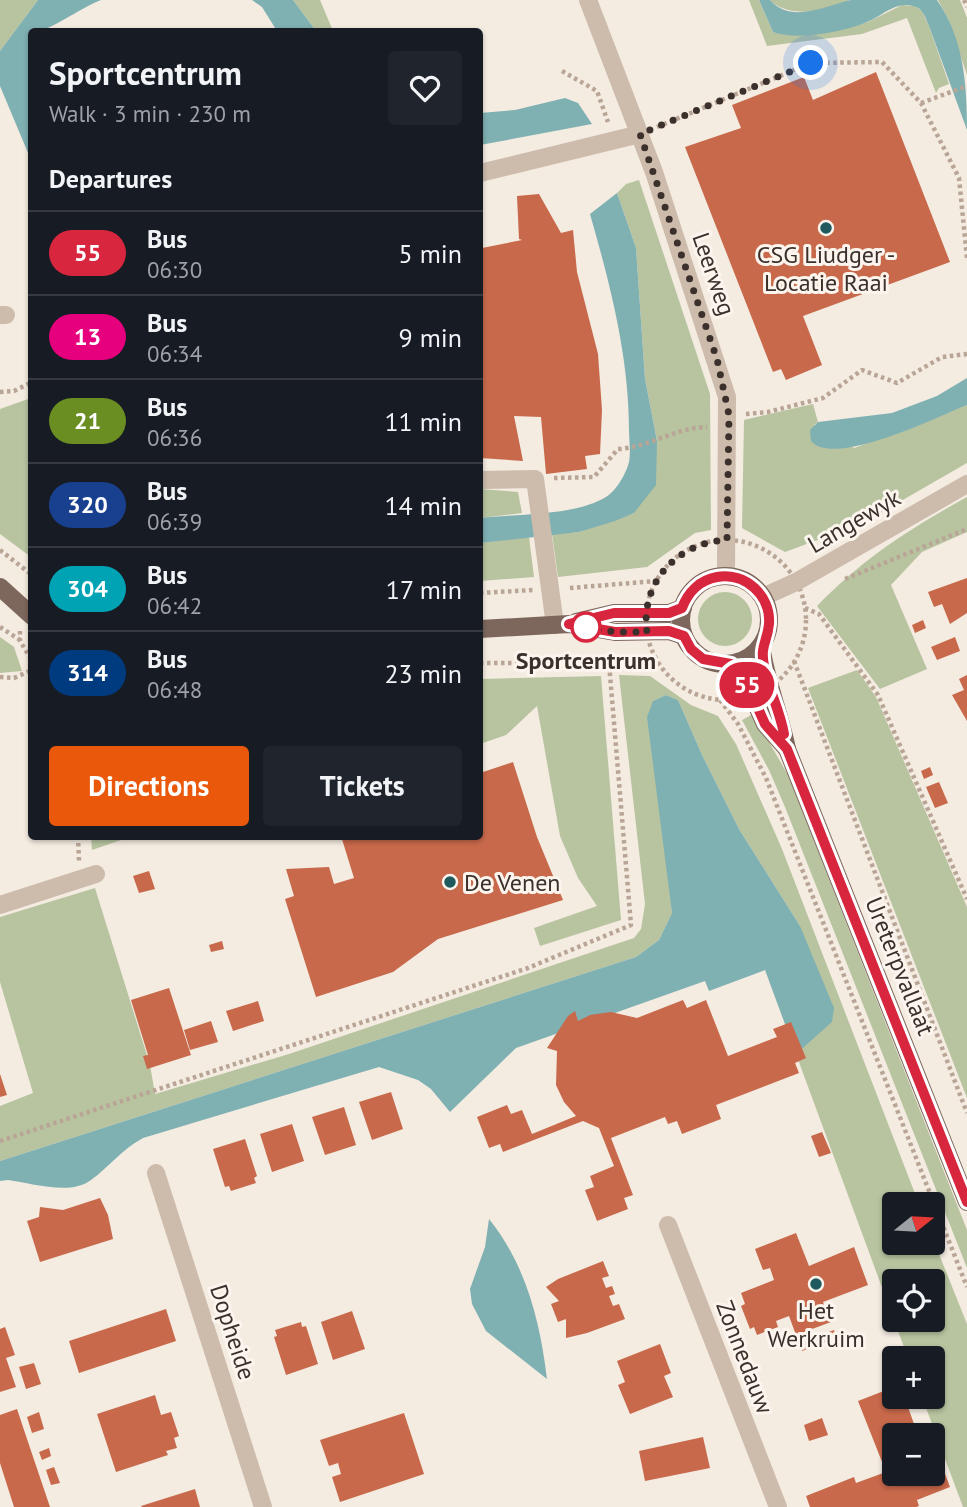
<!DOCTYPE html>
<html lang="en">
<head>
<meta charset="utf-8">
<style>
  body { margin:0; font-family:"PT Sans",sans-serif; background:#20242c; color:#f1f3f6; height:100vh; display:flex; flex-direction:column; font-size:26px; white-space:nowrap }
  * { box-sizing:border-box; margin:0 }
  p { font-size:23px; color:#9ea1a6 }
  .icon { flex:none; width:38px; height:38px; fill:none; stroke:currentColor; stroke-width:2; stroke-linecap:round; stroke-linejoin:round }
  .map { position:relative; flex:1; overflow:hidden }
  .sheet { position:absolute; left:28px; top:28px; width:455px; height:812px; display:flex; flex-direction:column; background:#171b24; border-radius:7px; box-shadow:0 2px 5px #0004 }
  .sheet>* { flex:none }
  .badge { padding:0 14px; border-radius:23px; font-size:24px; line-height:46px }
  .needle { width:46px; rotate:72deg }
  .tools { position:absolute; left:882px; top:1192px; display:grid; gap:14px }
  .tools a { display:grid; place-items:center; width:63px; height:63px; border-radius:7px; background:#171b24; box-shadow:0 2px 5px #0004; font-size:35px }
  .you { position:absolute; width:35px; height:35px; margin:-18px; border:5px solid #fff; border-radius:50%; background:#1a73e8; box-shadow:0 0 0 10px #1a73e833 }
  .map>.badge { position:absolute; translate:-50% -50%; box-shadow:0 0 0 4px #fff }
  h2 { padding:0 21px; font-size:26px; line-height:63px }
  .round { display:grid; place-items:center; flex:none; width:74px; height:74px; border-radius:7px; background:#20242c }
  .overview { display:flex; align-items:center; justify-content:space-between; height:119px; padding:0 21px }
  h1 { font-size:33px; font-weight:700; line-height:52px }
  .primary-button { display:flex; gap:14px; margin-top:auto; padding:14px 21px }
  .primary-button a { flex:1; height:80px; border-radius:7px; background:#ea580c; color:#fff; font-size:28px; font-weight:700; line-height:80px; text-align:center }
  .primary-button a+a { background:#20242c; color:#f1f3f6 }
  ul { padding:0; list-style:none }
  li { display:flex; align-items:center; gap:21px; height:84px; padding:0 21px; border-top:2px solid #363941 }
  li div { flex:1 }
  li b { display:block; font-size:26px }
  li em { font-style:normal }
  li .badge { min-width:77px; font-weight:700; text-align:center }
  .map>svg:first-child { display:block }
</style>
</head>
<body>
<div class="map">
<svg width="967" height="1507" viewBox="0 0 967 1507">
  <rect width="100%" height="100%" fill="#f4ebe1"/>
  <g fill="#b8c4a0" fill-rule="evenodd">
    <path d="M 0,0 L 38,0 L 0,51 Z"/>
    <path d="M 293,0 L 320,0 L 333,31 L 316,31 Z"/>
    <path d="M 749,0 L 759,0 L 773,32 L 791,35 L 838,30 L 868,22 L 902,5 L 915,6 L 922,11 L 929,26 L 949,84 L 939,88 L 936,93 L 907,18 L 862,34 L 767,46 Z"/>
    <path d="M 770,0 L 850,0 C 828,12 788,19 770,0 Z"/>
    <path d="M 938,0 L 960,0 L 967,18 L 967,75 L 948,19 Z"/>
    <path d="M 639,180 L 710,394 L 711,530 L 695,533 L 647,567 L 558,577 L 552,534 L 579,532 L 634,513 L 657,441 L 645,379 L 636,248 L 617,193 L 626,184 Z"/>
    <path d="M 31,398 L 31,557 L 0,534 L 0,409 Z"/>
    <path d="M 813,404 L 818,422 L 814,425 L 854,448 L 967,405 L 967,463 L 861,524 L 785,552 L 742,528 L 744,420 Z"/>
    <path d="M 480,489 L 518,492 L 522,513 L 480,518 Z"/>
    <path d="M 967,497 L 967,532 L 922,552 L 891,585 L 927,669 L 880,689 L 817,606 C 865,557 908,530 967,497 Z"/>
    <path d="M 529,537 L 534,577 L 480,581 L 480,543 Z"/>
    <circle cx="725" cy="619" r="27"/>
    <path d="M 0,637 L 14,647 L 22,671 L 0,673 Z"/>
    <path d="M 857,670 L 876,697 L 967,907 L 967,1098 L 808,688 Z"/>
    <path d="M 619,675 L 650,676 L 691,705 L 718,716 L 736,744 L 782,849 L 919,1204 L 894,1204 L 894,1242 L 933,1242 L 933,1239 L 967,1324 L 967,1507 L 963,1507 L 922,1397 L 933,1396 L 933,1358 L 908,1358 L 796,1054 L 800,926 L 739,829 L 703,757 L 678,700 L 666,695 L 653,701 L 672,913 L 659,940 L 636,957 L 0,1161 L 0,1106 L 33,1093 L 0,982 L 0,917 L 95,888 L 150,1065 L 155,1094 L 289,1054 L 634,938 L 641,929 L 645,904 ZM 894,1281 L 933,1281 L 933,1320 L 894,1320 Z"/>
    <path d="M 601,676 L 621,920 L 540,946 L 534,928 L 597,906 L 578,878 L 560,836 L 537,706 L 506,735 L 480,744 L 480,679 Z"/>
    <path d="M 753,714 L 788,775 L 967,1230 L 967,1268 L 785,807 L 769,770 L 742,720 Z"/>
    <path d="M 91,836 L 130,836 L 130,837 L 92,850 Z"/>
  </g>
  <g fill="#7fb0b2">
    <path d="M 38,0 L 101,0 C 79,8 50,32 32,32 L 31,160 L 0,86 L 0,51 Z"/>
    <path d="M 252,0 L 293,0 L 316,31 L 277,31 L 262,7 Z"/>
    <path d="M 759,0 L 770,0 C 791,24 825,6 851,0 C 871,0 915,0 937,0 C 964,39 967,85 967,130 L 929,26 C 925,17 923,8 913,6 C 895,1 881,17 867,22 C 842,32 799,41 773,32 Z"/>
    <path d="M 565,98 L 578,103 L 592,124 L 480,145 L 480,113 L 515,110 Z"/>
    <path d="M 617,193 L 636,248 L 645,379 L 657,441 L 656,485 L 634,513 L 615,521 L 579,532 L 480,543 L 480,518 C 516,514 575,516 606,497 C 616,491 626,474 629,462 C 631,452 629,440 629,430 C 629,356 610,284 590,214 Z"/>
    <path d="M 967,378 L 967,405 C 937,417 834,468 811,441 L 810,430 L 818,422 L 892,413 L 937,396 Z"/>
    <path d="M 666,695 L 678,700 L 703,757 L 739,829 L 800,926 L 834,1008 L 832,1022 L 796,1054 L 765,970 L 709,991 L 705,981 L 516,1048 L 450,1112 L 431,1089 L 418,1080 L 379,1067 L 143,1138 C 122,1149 110,1166 91,1180 C 70,1196 32,1183 8,1180 L 0,1181 L 0,1161 L 636,957 L 659,940 L 672,913 L 647,717 L 653,701 Z"/>
    <path d="M 489,1219 C 526,1265 540,1321 547,1379 L 486,1331 L 472,1304 L 470,1289 L 485,1247 Z"/>
  </g>
  <g fill="#c8694b">
    <path d="M 876,72 L 950,262 L 803,316 L 822,365 L 786,380 L 781,369 L 773,372 L 685,147 L 741,128 L 732,105 L 804,77 L 813,100 Z"/>
    <path d="M 539,194 L 561,233 L 573,230 L 577,272 L 598,354 L 602,410 L 600,454 L 585,456 L 587,469 L 546,474 L 541,417 L 514,416 L 523,461 L 480,458 L 480,242 L 482,248 L 522,240 L 519,239 L 517,196 Z"/>
    <path d="M 967,578 L 967,613 L 950,624 L 942,604 L 934,607 L 928,592 Z"/>
    <path d="M 923,620 L 926,628 L 915,633 L 912,625 Z"/>
    <path d="M 955,637 L 960,651 L 937,660 L 931,647 Z"/>
    <path d="M 967,675 L 967,721 L 952,695 L 964,690 L 959,679 Z"/>
    <path d="M 513,762 L 537,837 L 563,900 L 438,939 L 393,972 L 316,997 L 285,899 L 294,896 L 286,869 L 329,867 L 334,884 L 354,878 L 341,836 L 480,836 L 480,773 Z"/>
    <path d="M 930,767 L 933,775 L 924,779 L 921,771 Z"/>
    <path d="M 939,782 L 948,803 L 935,808 L 926,787 Z"/>
    <path d="M 149,871 L 155,889 L 139,893 L 133,876 Z"/>
    <path d="M 222,941 L 224,949 L 211,952 L 209,945 Z"/>
    <path d="M 169,988 L 191,1055 L 147,1069 L 143,1056 L 148,1055 L 131,1000 Z"/>
    <path d="M 683,1000 L 687,1008 L 706,1000 L 728,1056 L 777,1037 L 773,1029 L 791,1022 L 806,1058 L 795,1063 L 799,1073 L 716,1105 L 721,1119 L 682,1134 L 677,1121 L 668,1124 L 665,1117 L 611,1138 L 633,1195 L 624,1198 L 628,1209 L 597,1221 L 585,1190 L 594,1187 L 590,1176 L 614,1166 L 599,1128 L 583,1121 L 503,1152 L 500,1144 L 489,1148 L 477,1117 L 507,1105 L 511,1114 L 522,1110 L 532,1134 L 576,1116 L 564,1102 L 556,1085 L 557,1051 L 547,1048 L 568,1016 L 575,1011 L 578,1021 L 590,1015 L 611,1012 L 637,1018 Z"/>
    <path d="M 258,1001 L 264,1021 L 233,1031 L 226,1011 Z"/>
    <path d="M 211,1021 L 218,1042 L 190,1050 L 184,1030 Z"/>
    <path d="M 0,1074 L 7,1095 L 0,1097 Z"/>
    <path d="M 391,1092 L 403,1129 L 372,1140 L 359,1102 Z"/>
    <path d="M 344,1107 L 356,1145 L 325,1155 L 312,1117 Z"/>
    <path d="M 292,1124 L 304,1161 L 272,1172 L 260,1134 Z"/>
    <path d="M 822,1132 L 831,1153 L 819,1157 L 811,1136 Z"/>
    <path d="M 245,1139 L 257,1176 L 254,1178 L 256,1183 L 231,1191 L 229,1186 L 225,1187 L 213,1149 Z"/>
    <path d="M 100,1198 L 108,1215 L 113,1239 L 40,1262 L 27,1221 L 39,1217 L 40,1207 L 63,1210 Z"/>
    <path d="M 796,1233 L 809,1266 L 854,1247 L 868,1285 L 823,1302 L 831,1322 L 796,1335 L 789,1316 L 776,1321 L 778,1327 L 757,1335 L 754,1327 L 750,1329 L 741,1306 L 745,1304 L 741,1293 L 774,1280 L 770,1268 L 763,1270 L 755,1249 Z"/>
    <path d="M 603,1261 L 609,1276 L 602,1278 L 606,1288 L 612,1286 L 615,1294 L 609,1296 L 613,1306 L 619,1304 L 625,1319 L 587,1333 L 566,1338 L 566,1319 L 558,1322 L 551,1304 L 559,1301 L 546,1287 L 558,1279 Z"/>
    <path d="M 166,1309 L 176,1341 L 79,1373 L 69,1341 Z"/>
    <path d="M 352,1311 L 365,1349 L 333,1360 L 321,1322 Z"/>
    <path d="M 301,1322 L 302,1327 L 306,1326 L 318,1364 L 286,1375 L 274,1337 L 277,1336 L 275,1330 Z"/>
    <path d="M 5,1327 L 15,1355 L 6,1358 L 16,1387 L 0,1392 L 0,1329 Z"/>
    <path d="M 834,1330 L 836,1338 L 802,1351 L 800,1343 Z"/>
    <path d="M 660,1344 L 671,1373 L 664,1376 L 673,1397 L 630,1414 L 618,1385 L 625,1382 L 617,1361 Z"/>
    <path d="M 34,1363 L 41,1384 L 26,1389 L 19,1367 Z"/>
    <path d="M 894,1387 L 894,1396 L 904,1396 L 918,1435 L 894,1435 L 894,1474 L 933,1474 L 933,1453 L 937,1452 L 950,1487 L 917,1500 L 919,1506 L 916,1507 L 810,1507 L 806,1496 L 854,1477 L 856,1483 L 886,1472 L 858,1401 Z"/>
    <path d="M 155,1395 L 161,1415 L 171,1412 L 179,1436 L 174,1438 L 177,1448 L 166,1451 L 168,1455 L 116,1472 L 97,1414 Z"/>
    <path d="M 17,1409 L 26,1436 L 50,1507 L 14,1507 L 0,1463 L 0,1415 Z"/>
    <path d="M 39,1412 L 44,1429 L 32,1433 L 27,1417 Z"/>
    <path d="M 404,1413 L 424,1474 L 340,1502 L 332,1477 L 341,1474 L 338,1463 L 329,1466 L 320,1440 Z"/>
    <path d="M 822,1418 L 828,1435 L 809,1441 L 804,1425 Z"/>
    <path d="M 703,1437 L 710,1468 L 645,1481 L 639,1451 Z"/>
    <path d="M 49,1448 L 51,1456 L 42,1460 L 39,1452 Z"/>
    <path d="M 54,1467 L 60,1483 L 51,1485 L 46,1470 Z"/>
    <path d="M 195,1489 L 200,1507 L 142,1507 L 141,1506 Z"/>
  </g>
  <g fill="none" stroke-linecap="round" stroke-linejoin="round">
    <g stroke="#b9a596" stroke-width="4.5" stroke-dasharray="3.5 3.5" stroke-linecap="butt">
      <path d="M 964,0 L 967,7"/>
      <path d="M 562,71 L 597,91 L 608,122"/>
      <path d="M 921,103 L 967,86"/>
      <path d="M 657,127 L 811,63 L 882,62 L 921,103 L 959,178 L 967,258"/>
      <path d="M 0,392 L 14,391 L 32,382"/>
      <path d="M 746,414 L 768,412 L 823,398 L 862,370 L 897,383 L 942,357 L 967,354"/>
      <path d="M 554,478 L 594,477 L 618,449 C 650,447 677,427 707,427"/>
      <circle cx="726" cy="620" r="80"/>
      <path d="M 0,550 L 32,575"/>
      <path d="M 845,579 L 967,529"/>
      <path d="M 570,588 L 656,581"/>
      <path d="M 480,593 L 533,590"/>
      <path d="M 805,608 L 819,614 L 878,695 L 967,899"/>
      <path d="M 0,627 L 20,640"/>
      <path d="M 20,631 L 20,641 L 32,661"/>
      <path d="M 794,661 L 967,1113"/>
      <path d="M 480,663 L 658,663"/>
      <path d="M 0,677 L 14,678 L 32,670"/>
      <path d="M 720,700 L 738,724 L 766,778 L 967,1287"/>
      <path d="M 78,836 L 79,861"/>
      <path d="M 0,1141 L 528,968 L 631,925 L 609,663"/>
    </g>
    <g stroke="#cdbbac" stroke-width="18">
      <path d="M 588,0 L 654,172 L 727,397 L 726,576"/>
      <path d="M 480,173 L 640,134"/>
      <path d="M 0,315 L 6,315"/>
      <path d="M 480,480 L 535,479 L 555,625"/>
      <path d="M 763,597 L 796,582 L 967,484"/>
      <path d="M 0,905 L 96,874"/>
      <path d="M 156,1173 L 263,1507"/>
      <path d="M 668,1225 L 778,1507"/>
    </g>
    <g stroke="#7d675c" stroke-width="18">
      <circle cx="725" cy="620" r="44"/>
      <path d="M 0,587 L 32,616"/>
      <path d="M 576,622 L 614,613 L 669,613 L 683,608"/>
      <path d="M 480,629 L 569,624 L 615,632 L 669,631 L 684,636"/>
      <path d="M 761,646 C 766,681 780,714 787,749 L 967,1202"/>
      <path d="M 731,664 L 744,677 L 765,724 L 787,749"/>
    </g>
  </g>
  <g fill="none" stroke-linecap="round" stroke-linejoin="round">
    <g stroke="#fff" stroke-width="16">
      <path id="line" d="M 784,734 C 780,710 768,689 764,666 C 760,645 767,643 769,624 C 771,595 745,572 717,577 C 700,580 688,592 682,608 L 669,613 L 614,613 L 569,624 L 615,632 L 669,631 L 684,636 L 691,649 L 703,659 L 731,664 L 744,677 L 765,724 L 787,749 L 967,1202"/>
    </g>
    <use href="#line" stroke="#d7263d" stroke-width="10"/>
    <path stroke="#3b302b" stroke-width="7" stroke-dasharray="0 12.6" d="M 586,627 L 615,632 L 647,632 C 640,582 678,542 727,540 L 729,415 L 717,359 L 640,134 L 811,63"/>
  </g>
  <g fill="#1f5a5e" stroke="#fbf5ee" stroke-width="2.5">
    <circle cx="826" cy="228" r="7"/>
    <circle cx="450" cy="882" r="7"/>
    <circle cx="816" cy="1284" r="7"/>
  </g>
  <circle fill="#fff" stroke="#d7263d" stroke-width="3.5" cx="586" cy="627" r="14"/>
  <g text-anchor="middle" dominant-baseline="central" stroke-width="6" stroke-linejoin="round" paint-order="stroke">
    <g font-size="24" fill="#3b302b" stroke="#fbf5ee">
      <text x="826" y="254">CSG Liudger -<tspan x="826" dy="28">Locatie Raai</tspan></text>
      <text x="464" y="882" text-anchor="start">De Venen</text>
      <text x="816" y="1310">Het<tspan x="816" dy="28">Werkruim</tspan></text>
    </g>
    <g font-size="24" fill="#3b302b" stroke="#fbf5ee">
      <text transform="translate(714 274) rotate(71)">Leerweg</text>
      <text transform="translate(854 521) rotate(-30)">Langewyk</text>
      <text transform="translate(900 966) rotate(68)">Ureterpvallaat</text>
      <text transform="translate(233 1332) rotate(72)">Dopheide</text>
      <text transform="translate(745 1357) rotate(69)">Zonnedauw</text>
    </g>
    <g font-size="24" font-weight="bold" fill="#3b302b" stroke="#fbf5ee">
      <text x="586" y="660">Sportcentrum</text>
    </g>
  </g>
</svg>
<div class="tools">
<a><svg class="needle" viewBox="-14 -14 28 28"><path d="M0-13l5 13h-10z" fill="#e53935"/><path d="M0 13l5-13h-10z" fill="#9ea1a6"/></svg></a>
<a><svg class="icon" aria-label="locate" viewBox="0 0 24 24"><circle cx="12" cy="12" r="6"/><path d="M12 2v4M12 18v4M2 12h4M18 12h4"/></svg></a>
<a>+</a>
<a>−</a>
</div>
<div class="you" style="left:811px;top:63px"></div>
<b class="badge" style="left:747px;top:685px;background:#d7263d;color:#fff">55</b>
<section class="sheet">
<div class="overview"><div><h1>Sportcentrum</h1><p>Walk · 3 min · 230 m</p></div><a class="round"><svg class="icon" aria-label="heart" viewBox="0 0 24 24"><path d="M12 20l-8-8c-3-5 5-10 8-4 3-6 11-1 8 4z"/></svg></a></div>
<h2>Departures</h2>
<ul>
<li><span class="badge" style="background:#d7263d;color:#fff">55</span><div><b>Bus</b><p>06:30</p></div><em>5 min</em></li>
<li><span class="badge" style="background:#e6007e;color:#fff">13</span><div><b>Bus</b><p>06:34</p></div><em>9 min</em></li>
<li><span class="badge" style="background:#6b8e23;color:#fff">21</span><div><b>Bus</b><p>06:36</p></div><em>11 min</em></li>
<li><span class="badge" style="background:#19408f;color:#fff">320</span><div><b>Bus</b><p>06:39</p></div><em>14 min</em></li>
<li><span class="badge" style="background:#00a3b4;color:#fff">304</span><div><b>Bus</b><p>06:42</p></div><em>17 min</em></li>
<li><span class="badge" style="background:#003b80;color:#fff">314</span><div><b>Bus</b><p>06:48</p></div><em>23 min</em></li>
</ul>
<div class="primary-button"><a>Directions</a><a>Tickets</a></div>
</section>
</div>
</body>
</html>
